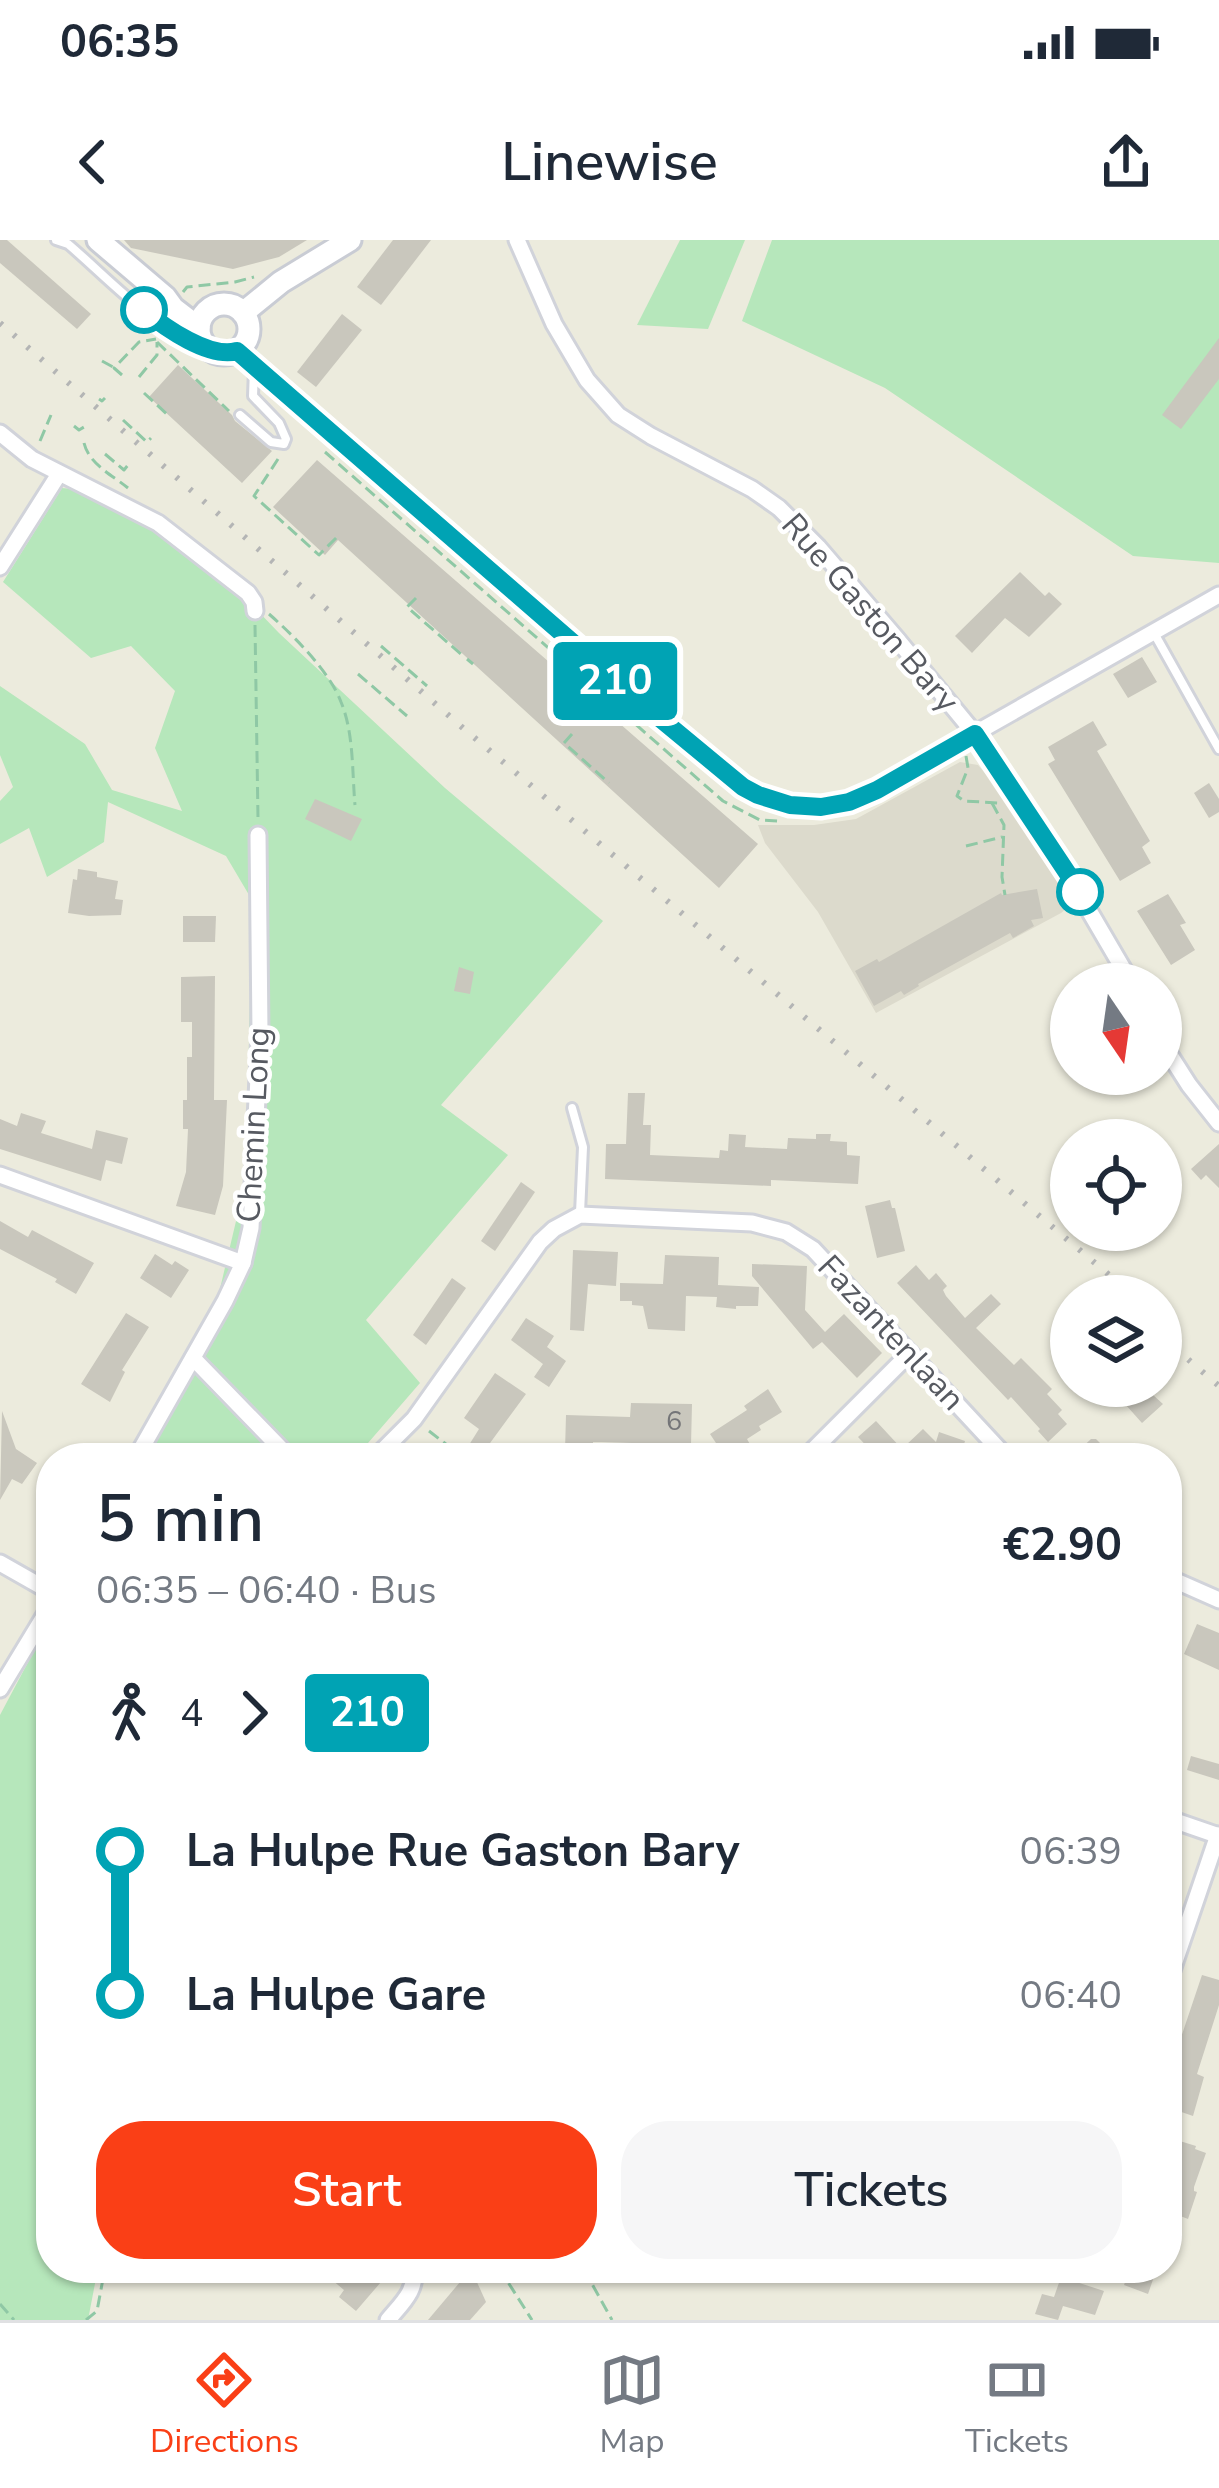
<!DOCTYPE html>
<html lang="en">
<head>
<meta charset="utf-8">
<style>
  body { margin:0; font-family:"Nunito Sans",sans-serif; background:#f6f6f7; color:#1f2937; height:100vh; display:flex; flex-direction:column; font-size:45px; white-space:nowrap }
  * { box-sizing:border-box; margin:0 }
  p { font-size:39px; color:#747a83 }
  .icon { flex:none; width:66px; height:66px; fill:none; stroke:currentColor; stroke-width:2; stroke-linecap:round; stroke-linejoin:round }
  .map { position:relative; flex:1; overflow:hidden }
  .side { position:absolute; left:36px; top:1203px; width:1146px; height:840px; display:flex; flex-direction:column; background:#fff; border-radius:48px; box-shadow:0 3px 9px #0004 }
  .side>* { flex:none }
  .badge { padding:0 24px; border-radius:9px; font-size:42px; line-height:78px }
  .needle { width:78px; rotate:167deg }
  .tools { position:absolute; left:1050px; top:723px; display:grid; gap:24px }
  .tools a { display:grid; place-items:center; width:132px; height:132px; border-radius:50%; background:#fff; box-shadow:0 3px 9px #0004; font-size:60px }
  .map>.badge { position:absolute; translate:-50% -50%; box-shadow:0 0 0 6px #fff }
  .legs { display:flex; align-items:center; gap:18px; height:132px; padding:0 60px; font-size:39px }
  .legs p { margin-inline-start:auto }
  .summary { display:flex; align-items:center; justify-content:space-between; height:204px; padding:0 60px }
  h1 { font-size:66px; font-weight:600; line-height:90px }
  .action { display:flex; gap:24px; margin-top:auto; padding:24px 60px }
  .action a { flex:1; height:138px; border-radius:48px; background:#fa3f16; color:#fff; font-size:48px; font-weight:600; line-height:138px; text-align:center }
  .action a+a { background:#f6f6f7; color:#1f2937 }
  ul { padding:0 60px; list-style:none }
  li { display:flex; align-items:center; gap:42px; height:144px; font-size:45px }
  li i { display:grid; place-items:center; width:18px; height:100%; margin:0 15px; background:currentColor }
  li i::after { content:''; width:30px; height:30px; margin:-15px; border:9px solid; border-radius:50%; background:#fff }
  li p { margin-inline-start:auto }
  li:first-child i { background:linear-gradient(#0000 50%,currentColor 0) }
  li:last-child i { background:linear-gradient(currentColor 50%,#0000 0) }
  .status { display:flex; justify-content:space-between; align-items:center; height:84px; padding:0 60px; background:#fff; direction:ltr }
  .status svg { height:33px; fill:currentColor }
  header { display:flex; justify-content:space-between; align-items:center; height:156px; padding:0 60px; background:#fff; font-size:54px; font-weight:600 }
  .menu { display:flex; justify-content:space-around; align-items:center; height:168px; border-top:3px solid #e0e1e3; background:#fff; font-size:33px; color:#747a83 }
  .menu a { display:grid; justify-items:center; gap:6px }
  .menu .current { color:#fa3f16 }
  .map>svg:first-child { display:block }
</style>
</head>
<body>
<div class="status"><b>06:35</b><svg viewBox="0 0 49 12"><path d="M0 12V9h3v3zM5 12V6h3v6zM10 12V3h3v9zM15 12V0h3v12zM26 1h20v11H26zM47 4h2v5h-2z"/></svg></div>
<header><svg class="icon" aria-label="back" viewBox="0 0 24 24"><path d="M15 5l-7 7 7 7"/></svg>Linewise<svg class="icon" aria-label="share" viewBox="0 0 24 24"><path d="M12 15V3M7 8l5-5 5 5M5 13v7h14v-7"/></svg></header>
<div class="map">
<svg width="1219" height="2080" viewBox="0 0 1219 2080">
  <rect width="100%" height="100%" fill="#ecebdd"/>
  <path fill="#dcdacc" d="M 960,522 L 978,525 L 997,547 L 1054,633 L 1072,664 L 1061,673 L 876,773 L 818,672 L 765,603 L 758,585 L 814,585 L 856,579 Z"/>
  <g fill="#b6e7bb">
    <path d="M 680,0 L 745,0 L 708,89 L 637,85 Z"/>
    <path d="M 772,0 L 1219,0 L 1219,323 L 1133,316 L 885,148 L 742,81 Z"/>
    <path d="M 62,248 L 84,250 L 206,317 L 279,393 L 445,548 L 603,681 L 441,865 L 508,915 L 366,1080 L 420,1143 L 355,1218 L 144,1218 L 205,1112 L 246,939 L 252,660 L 226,616 L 108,562 L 104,602 L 47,637 L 29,588 L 0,604 L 0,561 L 13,547 L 0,515 L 0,446 L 85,504 L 112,550 L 182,571 L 155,508 L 175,451 L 131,406 L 91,418 L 3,342 Z"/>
    <path d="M 51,1379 L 51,2028 L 98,2028 L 88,2080 L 0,2080 L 0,1475 Z"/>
  </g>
  <g fill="#c9c7bd">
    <path d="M 0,0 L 7,0 L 91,74 L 77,89 L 0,23 Z"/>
    <path d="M 124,0 L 307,0 L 279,17 L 233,29 L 131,8 Z"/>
    <path d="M 393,0 L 431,0 L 381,65 L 357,47 Z"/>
    <path d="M 342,74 L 362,90 L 316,147 L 297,132 Z"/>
    <path d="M 1219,98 L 1219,139 L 1181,189 L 1162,175 Z"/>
    <path d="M 178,125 L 232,175 L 235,181 L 272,211 L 242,243 L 149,157 Z"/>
    <path d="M 317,220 L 758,604 L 719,648 L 338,300 L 325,315 L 273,267 Z"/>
    <path d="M 1020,332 L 1045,356 L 1049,352 L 1062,364 L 1029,397 L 1005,378 L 972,413 L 955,396 Z"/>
    <path d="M 1142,417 L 1157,442 L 1128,458 L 1113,434 Z"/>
    <path d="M 1093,481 L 1107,505 L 1097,511 L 1150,601 L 1142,607 L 1151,623 L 1120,641 L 1048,524 L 1055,520 L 1048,507 Z"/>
    <path d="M 1209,543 L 1219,559 L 1219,572 L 1209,578 L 1194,553 Z"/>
    <path d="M 315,559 L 362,579 L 351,601 L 305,579 Z"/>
    <path d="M 78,629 L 97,632 L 97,637 L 118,641 L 115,659 L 123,660 L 121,675 L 89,676 L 68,673 L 73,639 L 77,640 Z"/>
    <path d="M 1037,649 L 1043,678 L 1031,680 L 1034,686 L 1013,698 L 1010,693 L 918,744 L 919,746 L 904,755 L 901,751 L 874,766 L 855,731 L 877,719 L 879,722 L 1001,653 L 1002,655 Z"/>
    <path d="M 1168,654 L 1186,683 L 1180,685 L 1195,710 L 1171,725 L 1137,671 Z"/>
    <path d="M 183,676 L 216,676 L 215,702 L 183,702 Z"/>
    <path d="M 459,727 L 474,732 L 470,754 L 454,751 Z"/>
    <path d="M 215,736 L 214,860 L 227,860 L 223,946 L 215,975 L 176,966 L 186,932 L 188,889 L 183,889 L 183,860 L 187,860 L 187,817 L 192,817 L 192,782 L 181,782 L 181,737 Z"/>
    <path d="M 628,853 L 645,853 L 643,885 L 651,885 L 650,915 L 719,918 L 720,910 L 728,911 L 729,894 L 746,895 L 745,907 L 787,909 L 788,898 L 816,899 L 816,894 L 831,894 L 830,901 L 847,902 L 847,915 L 860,916 L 858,944 L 771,940 L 771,946 L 605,939 L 606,904 L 626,904 Z"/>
    <path d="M 21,873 L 46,881 L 41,893 L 92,909 L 96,890 L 128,898 L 122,924 L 106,920 L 101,941 L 0,909 L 0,879 L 17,886 Z"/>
    <path d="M 1219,904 L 1219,948 L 1206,935 L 1201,940 L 1191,929 Z"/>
    <path d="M 521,942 L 535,952 L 495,1011 L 481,1001 Z"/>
    <path d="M 890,960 L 892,968 L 895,968 L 905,1011 L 877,1018 L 865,966 Z"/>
    <path d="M 0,981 L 28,997 L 32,990 L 94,1023 L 76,1054 L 55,1042 L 57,1039 L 0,1009 Z"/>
    <path d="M 573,1010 L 618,1012 L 616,1046 L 588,1044 L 584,1091 L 570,1090 Z"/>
    <path d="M 155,1014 L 172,1025 L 175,1021 L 189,1030 L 171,1058 L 140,1038 Z"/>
    <path d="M 665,1015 L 719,1017 L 718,1045 L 759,1047 L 758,1066 L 736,1066 L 736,1069 L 716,1067 L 717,1057 L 686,1056 L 685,1091 L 648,1089 L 643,1066 L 632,1065 L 632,1061 L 620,1061 L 620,1043 L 663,1044 Z"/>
    <path d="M 752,1024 L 807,1026 L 805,1070 L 825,1092 L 844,1074 L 882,1113 L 857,1138 L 822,1102 L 813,1109 L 752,1036 Z"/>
    <path d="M 916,1025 L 929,1040 L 936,1033 L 947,1046 L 943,1050 L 946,1056 L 965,1078 L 991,1054 L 1001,1064 L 976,1088 L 1014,1125 L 1021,1118 L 1052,1149 L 1047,1154 L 1062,1170 L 1058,1174 L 1067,1184 L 1048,1202 L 1038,1191 L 1040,1189 L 1011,1157 L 1008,1160 L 897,1043 Z"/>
    <path d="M 452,1038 L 466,1048 L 426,1105 L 413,1095 Z"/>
    <path d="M 126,1073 L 149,1087 L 122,1130 L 125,1132 L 110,1162 L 81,1144 Z"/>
    <path d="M 526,1078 L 554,1096 L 547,1107 L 566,1121 L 549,1147 L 534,1137 L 543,1124 L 511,1100 Z"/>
    <path d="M 495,1133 L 526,1154 L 482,1214 L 469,1205 L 479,1189 L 464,1178 Z"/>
    <path d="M 1143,1146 L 1163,1164 L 1142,1183 L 1125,1164 Z"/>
    <path d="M 768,1149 L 782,1172 L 759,1186 L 761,1190 L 747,1199 L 752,1208 L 736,1218 L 726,1218 L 710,1194 L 747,1170 L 744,1166 Z"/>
    <path d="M 631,1163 L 692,1164 L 691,1205 L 602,1202 L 593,1202 L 593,1212 L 565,1211 L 566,1175 L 630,1177 Z"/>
    <path d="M 2,1171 L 16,1209 L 37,1223 L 22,1244 L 12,1239 L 0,1260 Z"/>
    <path d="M 876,1181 L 902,1209 L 893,1218 L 878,1218 L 858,1197 Z"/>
    <path d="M 923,1189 L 936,1202 L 939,1192 L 965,1201 L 960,1218 L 917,1218 L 905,1206 Z"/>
    <path d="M 1091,1199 L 1096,1199 L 1115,1218 L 1071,1218 Z"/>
    <path d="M 1197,1384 L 1219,1393 L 1219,1430 L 1184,1414 Z"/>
    <path d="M 1191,1516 L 1219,1524 L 1219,1540 L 1187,1530 Z"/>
    <path d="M 1202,1735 L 1219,1740 L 1219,1765 L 1197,1834 L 1204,1837 L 1193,1876 L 1167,1867 L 1167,1839 Z"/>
    <path d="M 1170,1898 L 1196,1906 L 1195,1909 L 1206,1913 L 1194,1947 L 1194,1951 L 1197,1952 L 1188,1979 L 1170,1972 L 1175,1958 L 1167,1955 L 1167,1908 Z"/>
    <path d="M 318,2028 L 364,2028 L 381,2042 L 356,2071 L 339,2057 L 344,2050 Z"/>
    <path d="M 1130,2028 L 1157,2028 L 1148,2054 L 1124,2045 Z"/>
    <path d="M 471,2029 L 486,2062 L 470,2080 L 428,2080 Z"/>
    <path d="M 1061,2037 L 1104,2051 L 1095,2075 L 1063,2066 L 1058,2080 L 1035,2074 L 1042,2054 L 1054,2057 Z"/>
  </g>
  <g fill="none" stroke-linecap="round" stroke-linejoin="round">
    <g stroke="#d1d3da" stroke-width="14">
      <g id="lane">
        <path d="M 56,0 L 68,4 C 106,36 156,92 204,104"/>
        <path d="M 240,175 L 271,202 L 284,204 L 286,199 L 279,183 L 253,156 L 254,129"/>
        <path d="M 1154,393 L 1219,509"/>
        <path d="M 572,868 L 583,907 L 580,973"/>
      </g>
    </g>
    <g stroke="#d1d3da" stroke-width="21">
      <g id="street">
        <path d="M 517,0 L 554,84 L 587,140 L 618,175 L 651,196 L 752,249 L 779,268 L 818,307 L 896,398 L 975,494 L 1059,619 L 1132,744"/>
        <path d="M 237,111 L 613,439 L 743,547 L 790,565 L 822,567 L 849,562 L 877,549 L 1219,355"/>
        <path d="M 0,193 L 32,219 L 158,283 L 248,353 L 254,362 L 255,371"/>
        <path d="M 0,327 L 59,234"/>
        <path d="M 1161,801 L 1189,845 L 1219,883"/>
        <path d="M 0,935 L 243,1023"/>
        <path d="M 193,1118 L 290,1218"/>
        <path d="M 136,1218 L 225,1061 L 243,1023 L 251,988 L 260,793 L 258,595"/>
        <path d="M 375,1218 L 414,1179 L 540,1002 L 554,989 L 580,975 L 752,983 L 786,992 L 813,1009 L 1007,1218"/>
        <path d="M 805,1218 L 910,1113"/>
        <path d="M 0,1323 L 51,1352"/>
        <path d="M 1167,1337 L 1219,1360"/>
        <path d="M 0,1449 L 51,1365"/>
        <path d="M 1167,1578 L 1219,1596"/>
        <path d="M 1167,1745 L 1218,1595"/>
        <path d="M 388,2080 C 401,2064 418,2050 413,2028"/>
      </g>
    </g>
    <g stroke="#c9ccd4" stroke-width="27">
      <g id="secondary">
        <path d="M 98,0 L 165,57 L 173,68 L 199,88"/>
        <circle cx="224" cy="89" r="25"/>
        <path d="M 243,73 L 281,42 L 350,0"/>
      </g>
    </g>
    <g stroke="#8fc8a5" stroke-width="3" stroke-dasharray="12 6" stroke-linecap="butt">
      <path d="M 183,52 L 187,47 L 235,42 L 254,37"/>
      <path d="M 157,102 L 229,171"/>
      <path d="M 102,121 L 113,127"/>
      <path d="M 122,135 L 114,128 L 139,102 L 156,99"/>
      <path d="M 139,137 L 157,115 L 157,102"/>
      <path d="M 144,153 L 170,177"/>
      <path d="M 99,159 L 102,161 L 105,158"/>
      <path d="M 123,180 L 147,202 L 151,198"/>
      <path d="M 74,186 L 79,190 L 84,187"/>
      <path d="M 40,201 L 51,175"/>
      <path d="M 84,203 C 89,224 112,235 128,248"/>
      <path d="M 325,212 L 723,561 L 760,580 L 779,581"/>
      <path d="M 105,214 L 124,230 L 128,225"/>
      <path d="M 278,219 L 254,256 L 319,315 L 338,296"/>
      <path d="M 416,358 L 407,367 L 462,415"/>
      <path d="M 269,374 C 293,395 330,432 341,462 C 354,493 352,532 355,565"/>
      <path d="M 255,385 L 258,579"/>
      <path d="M 381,406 L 427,446"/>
      <path d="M 467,419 L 473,424"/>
      <path d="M 358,434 L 407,476"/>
      <path d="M 572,494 L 564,503 L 609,543"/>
      <path d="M 966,516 L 968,528 L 957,556 L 964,561 L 999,563"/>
      <path d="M 992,563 L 1004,585 L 1002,637 L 1005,655"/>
      <path d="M 966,606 L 1002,597"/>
      <path d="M 429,1191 L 464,1218"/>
      <path d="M 499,2028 L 532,2080"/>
      <path d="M 588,2028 L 592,2044 L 612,2080"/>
      <path d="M 0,2064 L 14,2080"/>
      <path d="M 86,2080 L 97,2071 L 105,2028"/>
    </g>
    <use href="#lane" stroke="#fff" stroke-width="8"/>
    <use href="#street" stroke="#fff" stroke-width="15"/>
    <use href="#secondary" stroke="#fff" stroke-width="21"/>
    <g stroke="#b4b5b5" stroke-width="6" stroke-dasharray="3 15" stroke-linecap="butt">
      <path d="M 0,83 L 463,488 L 1134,1056"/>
      <path d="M 1161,1096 L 1219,1146"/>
    </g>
  </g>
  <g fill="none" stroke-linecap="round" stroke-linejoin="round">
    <g stroke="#fff" stroke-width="27">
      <path id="line-1" d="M 144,70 C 165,88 210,119 237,111 L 656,475 L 743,547 L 758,555 L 790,565 L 821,567 L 849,562 L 877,550 L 975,494 L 1080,652"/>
    </g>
    <use href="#line-1" stroke="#00a3b4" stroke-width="18"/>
  </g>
  <g fill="#fff" stroke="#00a3b4" stroke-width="6">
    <circle cx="144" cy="70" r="21"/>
    <circle cx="1080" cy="652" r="21"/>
  </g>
  <g text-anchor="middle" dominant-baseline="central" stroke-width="9" stroke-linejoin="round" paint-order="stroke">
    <g font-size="27" fill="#747578">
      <text x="674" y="1181">6</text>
    </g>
    <g font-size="33" fill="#575a61" stroke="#fff">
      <text transform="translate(870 373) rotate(49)">Rue Gaston Bary</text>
      <text transform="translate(254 885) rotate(-87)">Chemin Long</text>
      <text transform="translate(891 1093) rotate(47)">Fazantenlaan</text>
    </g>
  </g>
</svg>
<div class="tools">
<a><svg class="needle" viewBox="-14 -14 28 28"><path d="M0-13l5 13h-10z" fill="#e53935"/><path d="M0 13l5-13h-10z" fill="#747a83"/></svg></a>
<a><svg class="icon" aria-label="locate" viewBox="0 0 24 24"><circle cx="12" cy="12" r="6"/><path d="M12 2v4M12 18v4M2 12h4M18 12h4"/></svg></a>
<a><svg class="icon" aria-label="layers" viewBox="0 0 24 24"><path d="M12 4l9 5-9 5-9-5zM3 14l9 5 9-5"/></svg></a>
</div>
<b class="badge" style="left:615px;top:441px;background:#00a3b4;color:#fff">210</b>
<section class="side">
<div class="summary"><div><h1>5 min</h1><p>06:35 – 06:40 · Bus</p></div><b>€2.90</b></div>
<div class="legs"><svg class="icon" aria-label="walk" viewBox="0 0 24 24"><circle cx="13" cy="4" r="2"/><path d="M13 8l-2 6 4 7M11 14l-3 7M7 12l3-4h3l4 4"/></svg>4<svg class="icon" aria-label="forward" viewBox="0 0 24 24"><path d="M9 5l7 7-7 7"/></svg><b class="badge" style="background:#00a3b4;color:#fff">210</b></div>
<ul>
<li><i style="color:#00a3b4"></i><b>La Hulpe Rue Gaston Bary</b><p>06:39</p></li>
<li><i style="color:#00a3b4"></i><b>La Hulpe Gare</b><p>06:40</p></li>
</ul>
<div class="action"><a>Start</a><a>Tickets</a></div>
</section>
</div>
<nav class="menu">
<a class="current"><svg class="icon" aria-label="directions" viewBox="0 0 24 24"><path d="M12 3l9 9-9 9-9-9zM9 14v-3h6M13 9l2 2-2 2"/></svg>Directions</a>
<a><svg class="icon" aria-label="map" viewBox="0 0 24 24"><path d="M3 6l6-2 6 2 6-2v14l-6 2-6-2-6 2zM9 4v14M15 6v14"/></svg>Map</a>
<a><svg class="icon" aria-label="tickets" viewBox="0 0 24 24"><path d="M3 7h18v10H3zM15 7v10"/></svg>Tickets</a>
</nav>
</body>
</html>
